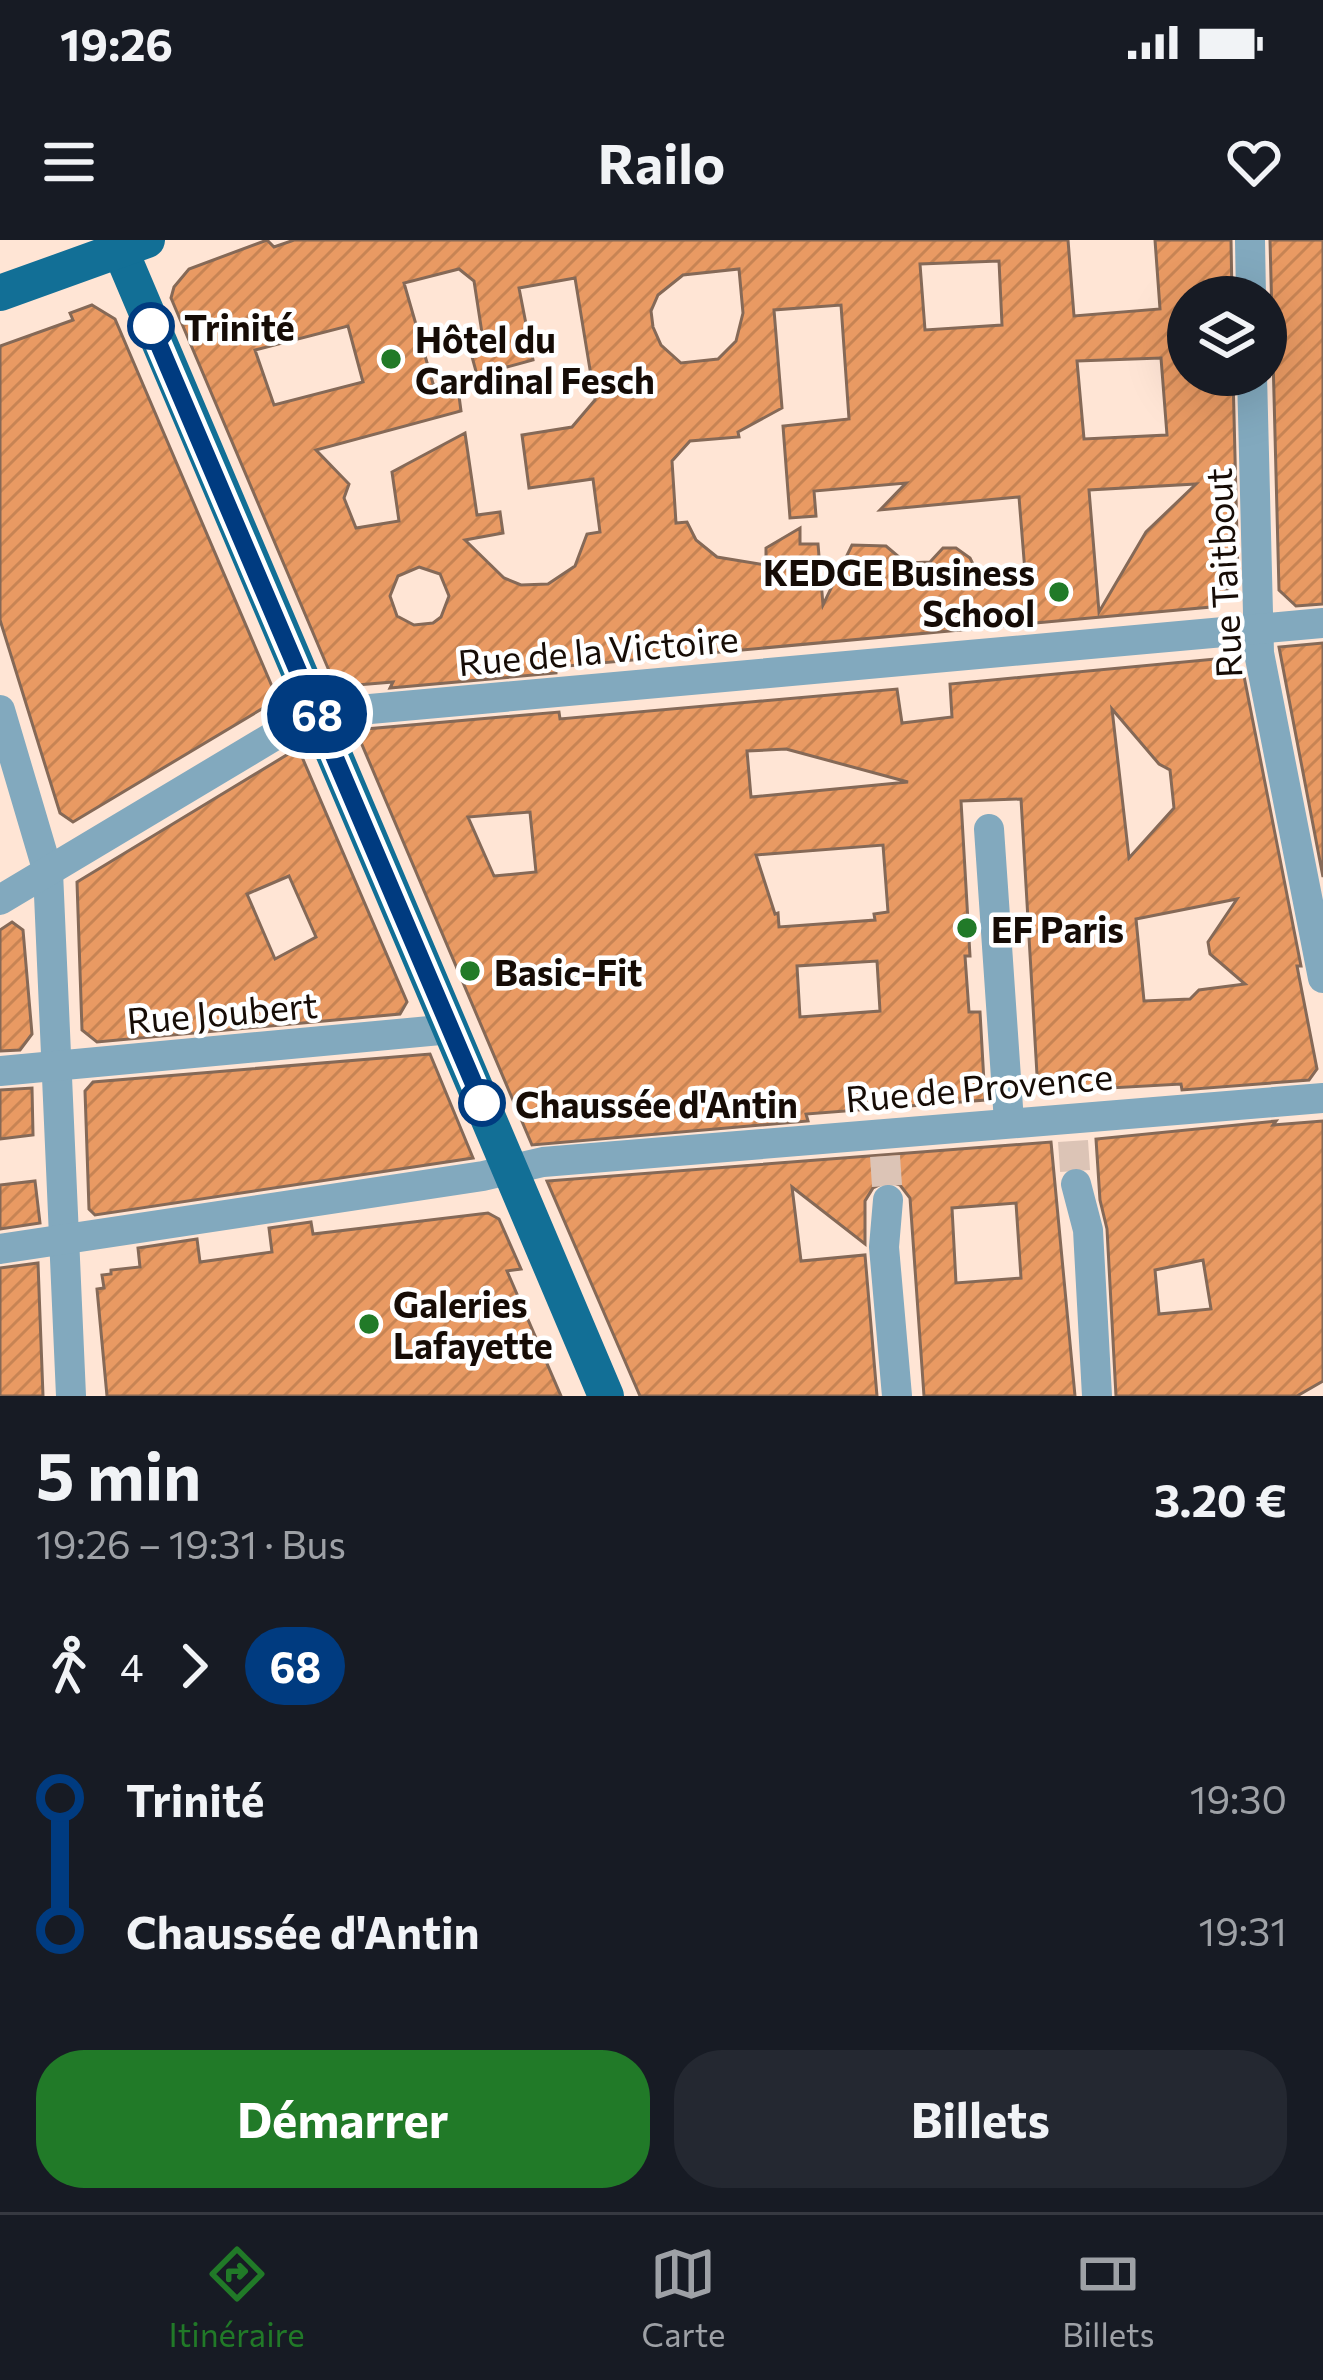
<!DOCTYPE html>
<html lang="fr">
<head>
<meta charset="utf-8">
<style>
  body { margin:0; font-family:Commissioner,sans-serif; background:#242831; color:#f1f3f6; height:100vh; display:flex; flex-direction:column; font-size:45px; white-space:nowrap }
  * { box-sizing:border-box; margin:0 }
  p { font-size:39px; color:#9ea1a6 }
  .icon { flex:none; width:66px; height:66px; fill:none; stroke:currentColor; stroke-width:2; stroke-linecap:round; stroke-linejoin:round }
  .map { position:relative; height:1156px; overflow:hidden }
  .sheet { display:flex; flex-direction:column; background:#171b24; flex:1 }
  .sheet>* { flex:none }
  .badge { padding:0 24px; border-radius:39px; font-size:42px; line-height:78px }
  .buttons { position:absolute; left:1167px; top:36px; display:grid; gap:24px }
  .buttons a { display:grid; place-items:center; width:120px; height:120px; border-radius:50%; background:#171b24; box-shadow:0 12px 48px #0002; font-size:60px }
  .map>.badge { position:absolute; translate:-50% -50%; box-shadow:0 0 0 6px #fff }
  .legs { display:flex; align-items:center; gap:18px; height:132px; padding:0 36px; font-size:39px }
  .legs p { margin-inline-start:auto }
  .overview { display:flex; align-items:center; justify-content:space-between; height:204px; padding:0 36px }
  h1 { font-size:66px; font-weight:700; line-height:90px }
  .action { display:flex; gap:24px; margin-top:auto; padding:24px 36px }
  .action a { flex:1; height:138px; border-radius:48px; background:#217a28; color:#fff; font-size:48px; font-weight:700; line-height:138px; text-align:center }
  .action a+a { background:#242831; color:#f1f3f6 }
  ul { padding:0 36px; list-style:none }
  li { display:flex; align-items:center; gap:42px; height:132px; font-size:45px }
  li i { display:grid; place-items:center; width:18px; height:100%; margin:0 15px; background:currentColor }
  li i::after { content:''; width:30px; height:30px; margin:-15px; border:9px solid; border-radius:50%; background:#171b24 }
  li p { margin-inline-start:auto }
  li:first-child i { background:linear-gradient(#0000 50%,currentColor 0) }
  li:last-child i { background:linear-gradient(currentColor 50%,#0000 0) }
  .status { display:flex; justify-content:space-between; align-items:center; height:84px; padding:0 60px; background:#171b24; direction:ltr }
  .status svg { height:33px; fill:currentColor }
  header { display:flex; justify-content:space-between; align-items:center; height:156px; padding:0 36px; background:#171b24; font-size:54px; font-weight:700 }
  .dock { display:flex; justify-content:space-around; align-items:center; height:168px; border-top:3px solid #363941; background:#171b24; font-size:33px; color:#9ea1a6 }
  .dock a { display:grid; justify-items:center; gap:6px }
  .dock .active { color:#217a28 }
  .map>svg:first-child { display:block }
</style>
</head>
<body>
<div class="status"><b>19:26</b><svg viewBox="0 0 49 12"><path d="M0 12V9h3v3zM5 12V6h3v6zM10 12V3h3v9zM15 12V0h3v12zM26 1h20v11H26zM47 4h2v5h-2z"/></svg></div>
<header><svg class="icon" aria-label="menu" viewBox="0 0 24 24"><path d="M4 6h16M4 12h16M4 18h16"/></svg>Railo<svg class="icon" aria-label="heart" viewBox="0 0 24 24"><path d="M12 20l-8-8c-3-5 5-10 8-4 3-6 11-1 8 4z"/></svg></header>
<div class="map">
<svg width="1323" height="1156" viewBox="0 0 1323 1156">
  <defs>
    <pattern id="building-hatch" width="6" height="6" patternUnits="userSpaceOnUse" patternTransform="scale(3)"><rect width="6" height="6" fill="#e99a63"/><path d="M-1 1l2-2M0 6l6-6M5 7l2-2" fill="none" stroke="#c78454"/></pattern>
  </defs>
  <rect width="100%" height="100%" fill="#ffe5d5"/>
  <g fill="url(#building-hatch)" stroke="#856957" stroke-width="3" fill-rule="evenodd">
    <path d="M 267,0 L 274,7 L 294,0 L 1068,0 L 1074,76 L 1160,69 L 1155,0 L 1231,0 L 1232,57 L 1188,57 L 1188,135 L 1233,135 L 1238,338 L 1211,367 L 556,427 L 556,433 L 390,448 L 393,442 L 345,446 L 333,440 L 171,58 L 174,47 L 189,29 ZM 999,21 L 1002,85 L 925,90 L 920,24 ZM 459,29 L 474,41 L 482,93 L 466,95 L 477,135 L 533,120 L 519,48 L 575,38 L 595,160 L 572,187 L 522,195 L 529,248 L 593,239 L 600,292 L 587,294 L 575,326 L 548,344 L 521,345 L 504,338 L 465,300 L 503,293 L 500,272 L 477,275 L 465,193 L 392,232 L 399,281 L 356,288 L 344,258 L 349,244 L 316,210 L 461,171 L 457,141 L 434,147 L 404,43 ZM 739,29 L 743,73 L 736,101 L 718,119 L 681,123 L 661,105 L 653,87 L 651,71 L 658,55 L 683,35 ZM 841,65 L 849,179 L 783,186 L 790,278 L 816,276 L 814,251 L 906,243 L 880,270 L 1019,257 L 1025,332 L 979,336 L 970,318 L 956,308 L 943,308 L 930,322 L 906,323 L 886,306 L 852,305 L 823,365 L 818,304 L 800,304 L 800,288 L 766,308 L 766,325 L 717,317 L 696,300 L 687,282 L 676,283 L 672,221 L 690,201 L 739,197 L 738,192 L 782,168 L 774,70 ZM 348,86 L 363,142 L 274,165 L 255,110 ZM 1161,118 L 1167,195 L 1084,199 L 1077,121 ZM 1196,244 L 1146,292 L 1099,372 L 1089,250 ZM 419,327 L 440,334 L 449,356 L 441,377 L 433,383 L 414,385 L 397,376 L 390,356 L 398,336 Z"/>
    <path d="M 1270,0 L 1323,0 L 1323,364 L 1296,366 L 1279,350 Z"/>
    <path d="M 92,65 L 115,79 L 274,451 L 270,464 L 73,582 L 60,573 L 0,380 L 0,106 L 73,80 L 70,73 Z"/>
    <path d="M 1323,403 L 1323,637 L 1279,407 Z"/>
    <path d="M 1226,418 L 1243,431 L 1301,726 L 1297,726 L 1317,829 L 1309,840 L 1182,850 L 1181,844 L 1038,852 L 1021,559 L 961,561 L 970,716 L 965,716 L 969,772 L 980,772 L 985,860 L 806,874 L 808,881 L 532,905 L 360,500 L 366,489 L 559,472 L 560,479 L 897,449 L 902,483 L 952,477 L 950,444 ZM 1112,469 L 1159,524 L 1170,530 L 1174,568 L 1129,618 ZM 786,509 L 908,542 L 751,557 L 747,511 ZM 530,572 L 536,632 L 494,636 L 468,577 ZM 883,605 L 888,672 L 874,674 L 875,680 L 779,687 L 778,673 L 775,674 L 756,615 ZM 1237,659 L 1208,702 L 1210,714 L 1245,744 L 1199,750 L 1190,759 L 1144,761 L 1136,679 ZM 877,721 L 880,771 L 800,777 L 797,726 Z"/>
    <path d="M 290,513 L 302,517 L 407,762 L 400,774 L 97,802 L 82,790 L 77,642 ZM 289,636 L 316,697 L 275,719 L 247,654 Z"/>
    <path d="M 12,682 L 23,690 L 32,794 L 20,810 L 0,811 L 0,690 Z"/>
    <path d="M 430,814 L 473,918 L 95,975 L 89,969 L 85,851 L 93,842 Z"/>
    <path d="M 32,848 L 33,895 L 0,899 L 0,850 Z"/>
    <path d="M 1276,881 L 1273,885 L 1323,881 L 1323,1141 L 1297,1156 L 1116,1156 L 1107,989 L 1100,960 L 1096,899 ZM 1203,1020 L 1211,1069 L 1159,1074 L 1155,1030 Z"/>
    <path d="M 1051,902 L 1075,1156 L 924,1156 L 910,958 L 900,945 L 888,941 L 873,948 L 865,961 L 865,1004 L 792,947 L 801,1021 L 865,1015 L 877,1156 L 640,1156 L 547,941 ZM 1016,963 L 1021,1038 L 956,1043 L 952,968 Z"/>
    <path d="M 35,941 L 40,983 L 0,989 L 0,945 Z"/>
    <path d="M 488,973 L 499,979 L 521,1029 L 507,1031 L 561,1156 L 107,1156 L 97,1049 L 104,1048 L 102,1035 L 111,1034 L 111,1030 L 140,1027 L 138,1008 L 197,999 L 200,1022 L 272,1012 L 269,988 L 311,982 L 313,994 Z"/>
    <path d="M 38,1023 L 43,1156 L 0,1156 L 0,1028 Z"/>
  </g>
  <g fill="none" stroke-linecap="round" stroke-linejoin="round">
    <g stroke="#dcc4b6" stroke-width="30" stroke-dasharray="30 15" stroke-linecap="butt">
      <path d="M 1073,901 L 1076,944"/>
      <path d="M 885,916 L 888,960"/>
    </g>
    <g stroke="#82a9be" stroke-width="30">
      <path d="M 1250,0 L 1251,57"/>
      <path d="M 1252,135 L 1259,413 L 1323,738"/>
      <path d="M 0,470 L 48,632 L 71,1156"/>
      <path d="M 989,589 L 1009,882"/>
      <path d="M 0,660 L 289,487 L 348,471 L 1323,383"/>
      <path d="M 0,831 L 451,789"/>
      <path d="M 1076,944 L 1088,990 L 1097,1156"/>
      <path d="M 888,960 L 884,1007 L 897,1156"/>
      <path d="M 0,1009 L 483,936 L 543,922 L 1323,858"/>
    </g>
    <g stroke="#126f96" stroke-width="36">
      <path d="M 116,0 L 606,1156"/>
      <path d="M 0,53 L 147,0"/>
    </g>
  </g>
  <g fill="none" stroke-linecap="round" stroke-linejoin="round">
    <g stroke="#fff" stroke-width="27">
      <path id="line-1" d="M 151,86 L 482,863"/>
    </g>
    <use href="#line-1" stroke="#003b80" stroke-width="18"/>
  </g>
  <g fill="#fff" stroke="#003b80" stroke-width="6">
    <circle cx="151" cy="86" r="21"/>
    <circle cx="482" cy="863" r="21"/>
  </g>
  <g fill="#217a28" stroke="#fff" stroke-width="4.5">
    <circle cx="391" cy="119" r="12"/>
    <circle cx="1059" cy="352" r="12"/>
    <circle cx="967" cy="688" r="12"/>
    <circle cx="470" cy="731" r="12"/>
    <circle cx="369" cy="1084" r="12"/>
  </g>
  <g text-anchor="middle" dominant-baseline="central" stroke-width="9" stroke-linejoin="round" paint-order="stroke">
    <g font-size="36" font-weight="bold" fill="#160c06" stroke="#fff" text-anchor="start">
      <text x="184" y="86">Trinité</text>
      <text x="515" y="863">Chaussée d'Antin</text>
    </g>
    <g font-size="36" font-weight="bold" fill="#160c06" stroke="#fff" text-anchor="start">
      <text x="415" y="98">Hôtel du<tspan x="415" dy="41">Cardinal Fesch</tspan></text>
      <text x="1035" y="331" text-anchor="end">KEDGE Business<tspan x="1035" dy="41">School</tspan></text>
      <text x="991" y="688">EF Paris</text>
      <text x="494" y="731">Basic-Fit</text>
      <text x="393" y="1063">Galeries<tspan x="393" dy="41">Lafayette</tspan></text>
    </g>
    <g font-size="36" fill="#160c06" stroke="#fff">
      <text transform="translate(1222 333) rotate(-93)">Rue Taitbout</text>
      <text transform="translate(598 409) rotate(-5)">Rue de la Victoire</text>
      <text transform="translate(222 771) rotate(-5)">Rue Joubert</text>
      <text transform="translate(979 846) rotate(-5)">Rue de Provence</text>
    </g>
  </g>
</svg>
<div class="buttons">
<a><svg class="icon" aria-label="layers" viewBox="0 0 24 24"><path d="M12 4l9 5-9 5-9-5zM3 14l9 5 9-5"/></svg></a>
</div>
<b class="badge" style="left:317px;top:474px;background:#003b80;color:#fff">68</b>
</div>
<section class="sheet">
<div class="overview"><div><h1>5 min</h1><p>19:26 – 19:31 · Bus</p></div><b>3.20 €</b></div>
<div class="legs"><svg class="icon" aria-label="walk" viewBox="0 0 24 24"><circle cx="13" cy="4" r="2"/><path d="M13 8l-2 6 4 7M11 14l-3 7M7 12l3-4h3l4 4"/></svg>4<svg class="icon" aria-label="forward" viewBox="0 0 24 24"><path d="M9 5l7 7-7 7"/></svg><b class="badge" style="background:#003b80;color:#fff">68</b></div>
<ul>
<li><i style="color:#003b80"></i><b>Trinité</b><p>19:30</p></li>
<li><i style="color:#003b80"></i><b>Chaussée d'Antin</b><p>19:31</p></li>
</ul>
<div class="action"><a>Démarrer</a><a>Billets</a></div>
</section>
<nav class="dock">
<a class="active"><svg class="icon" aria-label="directions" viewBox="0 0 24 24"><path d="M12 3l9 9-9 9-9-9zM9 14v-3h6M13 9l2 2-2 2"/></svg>Itinéraire</a>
<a><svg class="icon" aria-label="map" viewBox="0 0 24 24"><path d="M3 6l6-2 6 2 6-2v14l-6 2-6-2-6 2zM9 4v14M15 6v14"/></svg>Carte</a>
<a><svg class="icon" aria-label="tickets" viewBox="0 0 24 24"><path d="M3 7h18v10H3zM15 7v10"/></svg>Billets</a>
</nav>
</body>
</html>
